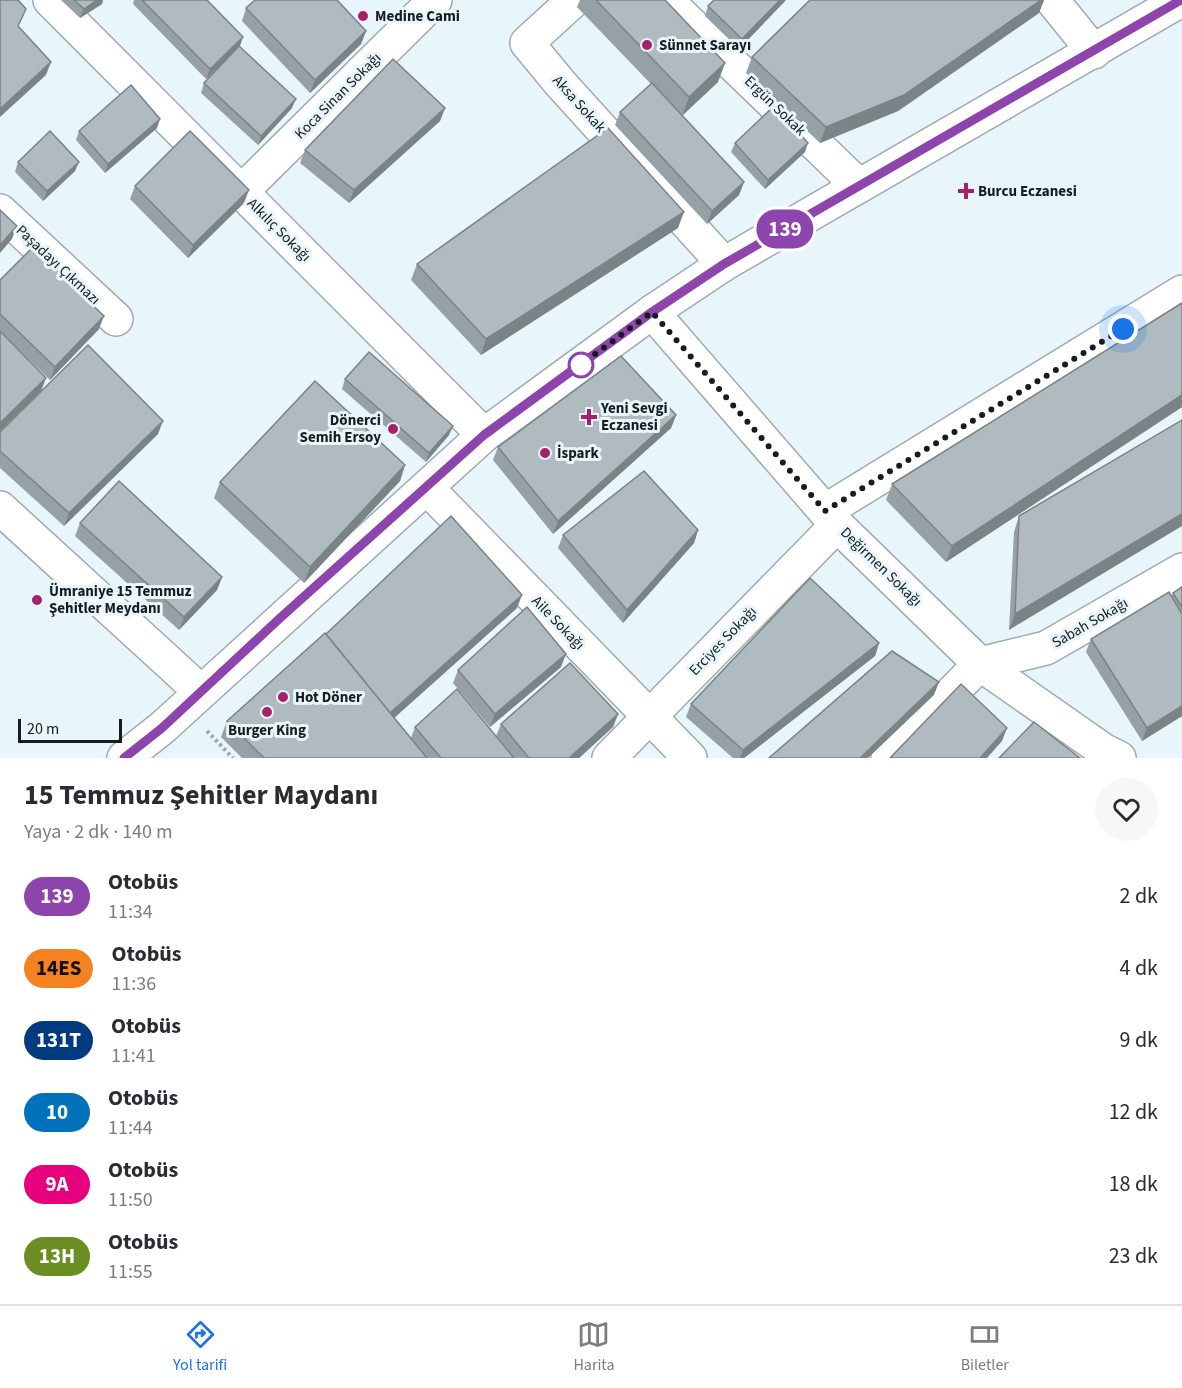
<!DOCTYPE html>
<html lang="tr">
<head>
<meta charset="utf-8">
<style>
  body { margin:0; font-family:"Source Sans 3",sans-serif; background:#f7f7f7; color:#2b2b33; height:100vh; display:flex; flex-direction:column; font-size:22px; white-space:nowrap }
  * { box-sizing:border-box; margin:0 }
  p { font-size:20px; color:#7c7c81 }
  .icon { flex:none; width:33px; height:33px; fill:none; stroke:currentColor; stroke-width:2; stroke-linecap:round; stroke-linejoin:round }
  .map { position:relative; height:758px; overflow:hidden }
  .side { display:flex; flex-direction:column; background:#fff; flex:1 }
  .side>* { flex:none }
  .badge { padding:0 12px; border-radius:20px; font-size:21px; line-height:39px }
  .scale { position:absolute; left:18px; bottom:15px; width:104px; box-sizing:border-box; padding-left:6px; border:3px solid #171c1d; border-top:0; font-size:16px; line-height:21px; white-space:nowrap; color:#171c1d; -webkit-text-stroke:4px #e8f5fa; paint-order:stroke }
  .you { position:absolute; width:30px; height:30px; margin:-15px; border:4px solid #fff; border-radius:50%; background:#1a73e8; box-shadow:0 0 0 9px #1a73e833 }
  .map>.badge { position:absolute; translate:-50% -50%; box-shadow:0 0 0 3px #fff }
  .round { display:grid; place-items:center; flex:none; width:63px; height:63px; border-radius:32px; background:#f7f7f7 }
  .head { display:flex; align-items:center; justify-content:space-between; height:102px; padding:0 24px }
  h1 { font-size:28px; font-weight:700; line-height:45px }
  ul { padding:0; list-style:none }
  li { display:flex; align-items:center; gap:18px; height:72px; padding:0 24px }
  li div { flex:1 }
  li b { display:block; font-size:22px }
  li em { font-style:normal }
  li .badge { min-width:66px; font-weight:700; text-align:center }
  .tab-bar { display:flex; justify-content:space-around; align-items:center; height:84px; border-top:2px solid #e1e1e2; background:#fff; font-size:16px; color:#7c7c81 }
  .tab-bar a { display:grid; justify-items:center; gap:3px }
  .tab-bar .on { color:#1a73e8 }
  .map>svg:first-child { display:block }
</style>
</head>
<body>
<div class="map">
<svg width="1182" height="758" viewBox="0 0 1182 758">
  <rect width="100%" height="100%" fill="#e8f5fa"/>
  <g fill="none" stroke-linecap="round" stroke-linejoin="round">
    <g stroke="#a0abb0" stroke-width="36">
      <g id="minor">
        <path d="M 50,0 L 484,435"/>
        <path d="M 574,0 L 527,43 L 560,83 L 724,264"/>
        <path d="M 666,0 L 859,186"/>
        <path d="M 1052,0 L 1094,52"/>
        <path d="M 241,192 L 435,0"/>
        <path d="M 0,211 L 116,319"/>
        <path d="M 652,312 L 837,525 L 980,664 L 1103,750 L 1119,758"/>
        <path d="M 427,488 L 690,758"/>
        <path d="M 0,508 L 200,691"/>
        <path d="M 825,511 L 1182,292"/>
        <path d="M 609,758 L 837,525"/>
        <path d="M 888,758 L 980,664 L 1046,648 L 1182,570"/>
      </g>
    </g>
    <g stroke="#a0abb0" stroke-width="36">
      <path id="major" d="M 124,758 L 162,728 L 484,435 L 652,312 L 724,264 L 1181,0"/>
    </g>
    <path stroke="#9ea8ac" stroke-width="4" stroke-dasharray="3 3" stroke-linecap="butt" d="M 207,731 L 233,758"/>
    <use href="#minor" stroke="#fff" stroke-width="33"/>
    <use href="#major" stroke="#fff" stroke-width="33"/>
  </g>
  <g fill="#96a1a5">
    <path d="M 61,0 L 103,0 L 102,4 L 80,18 Z"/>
    <path d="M 134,0 L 207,0 L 239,47 L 292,108 L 258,145 L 201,93 L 204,83 L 235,51 L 206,79 L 133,4 Z"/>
    <path d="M 580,0 L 665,0 L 718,82 L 682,115 L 744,182 L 739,195 L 707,224 L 615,125 L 620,112 L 651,84 L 577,7 Z"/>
    <path d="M 786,0 L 739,49 L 705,16 L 708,6 Z"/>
    <path d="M 1041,0 L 1044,0 L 1039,13 L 898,111 L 820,143 L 746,73 L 752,57 Z"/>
    <path d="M 246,8 L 366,31 L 361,44 L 310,93 L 242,21 Z"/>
    <path d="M 445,108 L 440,121 L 349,203 L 300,163 L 305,150 Z"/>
    <path d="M 157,128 L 105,173 L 76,140 L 79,131 Z"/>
    <path d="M 735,143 L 805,152 L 765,189 L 731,152 Z"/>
    <path d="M 18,162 L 75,171 L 43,201 L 15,172 Z"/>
    <path d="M 135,186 L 244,203 L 188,258 L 130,199 Z"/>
    <path d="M 678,228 L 481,355 L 411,280 L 417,264 Z"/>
    <path d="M 0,280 L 99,329 L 50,380 L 1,332 L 46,378 L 41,391 L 0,431 Z"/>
    <path d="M 1182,303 L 1182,407 L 946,562 L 886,500 L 892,484 Z"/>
    <path d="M 345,379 L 449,435 L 426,462 L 342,389 Z"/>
    <path d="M 676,415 L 671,428 L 553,534 L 493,460 L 498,447 Z"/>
    <path d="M 1182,420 L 1009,630 L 1014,532 L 1019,516 Z"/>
    <path d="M 0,432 L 158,434 L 64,526 L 0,468 Z"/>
    <path d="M 405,465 L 400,481 L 304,583 L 214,498 L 220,482 Z"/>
    <path d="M 80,523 L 222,577 L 217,590 L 179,630 L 75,536 Z"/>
    <path d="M 698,530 L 694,543 L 623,623 L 558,548 L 563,535 Z"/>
    <path d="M 1182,587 L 1182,716 L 1142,741 L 1086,652 L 1091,639 L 1172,597 L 1173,593 Z"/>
    <path d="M 517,608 L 394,718 L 411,738 L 415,727 L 496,736 L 501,724 L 618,714 L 613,727 L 579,758 L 242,758 L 221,737 L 227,721 L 326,634 Z"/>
    <path d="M 879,643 L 875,656 L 744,758 L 733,758 L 686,717 L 691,704 Z"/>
    <path d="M 561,667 L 490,727 L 453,683 L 458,670 Z"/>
  </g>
  <g fill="#7a8386">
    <path d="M 97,0 L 103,0 L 102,4 L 80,18 L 84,9 Z"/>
    <path d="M 780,0 L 786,0 L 739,49 L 742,39 Z"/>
    <path d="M 1041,0 L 1044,0 L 1039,13 L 898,111 L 820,143 L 826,127 Z"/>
    <path d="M 366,31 L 361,44 L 310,93 L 315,80 Z"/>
    <path d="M 243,37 L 240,46 L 206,79 L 210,69 Z"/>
    <path d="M 51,62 L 46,75 L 0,117 L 0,109 Z"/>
    <path d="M 725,63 L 718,82 L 682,116 L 689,97 Z"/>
    <path d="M 296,99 L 292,108 L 258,145 L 261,136 Z"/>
    <path d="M 445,108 L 440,121 L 349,203 L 354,190 Z"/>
    <path d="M 160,119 L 157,128 L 105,173 L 108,164 Z"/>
    <path d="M 808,143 L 805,152 L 765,189 L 768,180 Z"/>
    <path d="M 79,162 L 75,171 L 43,201 L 47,191 Z"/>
    <path d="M 744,182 L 739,195 L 707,224 L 712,211 Z"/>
    <path d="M 249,190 L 244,203 L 188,258 L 193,245 Z"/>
    <path d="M 684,212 L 678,228 L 481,355 L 486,339 Z"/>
    <path d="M 17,226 L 12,239 L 0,253 L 0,245 Z"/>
    <path d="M 104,316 L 99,329 L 50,380 L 55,367 Z"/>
    <path d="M 46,378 L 41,391 L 0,431 L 0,423 Z"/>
    <path d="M 1182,395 L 1182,407 L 946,562 L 952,546 Z"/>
    <path d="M 676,415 L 671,428 L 553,534 L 558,521 Z"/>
    <path d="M 163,421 L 158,434 L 64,526 L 69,513 Z"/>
    <path d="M 453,426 L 449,435 L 426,462 L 429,453 Z"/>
    <path d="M 405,465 L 400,481 L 304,583 L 310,567 Z"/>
    <path d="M 1182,514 L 1182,526 L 1009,630 L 1015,614 Z"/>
    <path d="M 698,530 L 694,543 L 623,623 L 627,610 Z"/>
    <path d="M 222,577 L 217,590 L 179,630 L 184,617 Z"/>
    <path d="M 522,595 L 517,608 L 384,727 L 388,714 Z"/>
    <path d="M 879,643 L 875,656 L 744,758 L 740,758 L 743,750 Z"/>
    <path d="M 566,654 L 561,667 L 490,727 L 495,714 Z"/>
    <path d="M 939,682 L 934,695 L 868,758 L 860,758 Z"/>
    <path d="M 1182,706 L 1182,716 L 1142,741 L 1147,728 Z"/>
    <path d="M 618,714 L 613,727 L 579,758 L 569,758 Z"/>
    <path d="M 1007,728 L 1002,741 L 987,758 L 980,758 Z"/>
  </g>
  <g fill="#afbbc0" stroke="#7a8386" stroke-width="1.5">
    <path d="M 0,0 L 18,0 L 26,9 L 18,26 L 51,62 L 0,109 Z"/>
    <path d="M 74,0 L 97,0 L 84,9 Z"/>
    <path d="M 142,0 L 207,0 L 243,37 L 210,69 Z"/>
    <path d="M 255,0 L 337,0 L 366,31 L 315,80 L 246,8 Z"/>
    <path d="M 596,0 L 665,0 L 725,63 L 689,97 Z"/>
    <path d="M 714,0 L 780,0 L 742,39 L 708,6 Z"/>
    <path d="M 810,0 L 1041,0 L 904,95 L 826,127 L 752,57 Z"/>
    <path d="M 239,46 L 296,99 L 261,136 L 204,83 Z"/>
    <path d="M 393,59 L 445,108 L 354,190 L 305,150 Z"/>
    <path d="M 652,83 L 744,182 L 712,211 L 620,112 Z"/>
    <path d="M 131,85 L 160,119 L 108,164 L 79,131 Z"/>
    <path d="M 774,106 L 808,143 L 768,180 L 735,143 Z"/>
    <path d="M 608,128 L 684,212 L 486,339 L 417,264 Z"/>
    <path d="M 50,131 L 79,162 L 47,191 L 18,162 Z"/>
    <path d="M 190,131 L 249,190 L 193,245 L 135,186 Z"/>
    <path d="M 0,210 L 17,226 L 0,245 Z"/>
    <path d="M 33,247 L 104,316 L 55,367 L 0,314 L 0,280 Z"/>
    <path d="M 1182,303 L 1182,395 L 952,546 L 892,484 Z"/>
    <path d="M 0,331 L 46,378 L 0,423 Z"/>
    <path d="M 88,345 L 163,421 L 69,513 L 0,451 L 0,432 Z"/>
    <path d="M 369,352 L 453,426 L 429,453 L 345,379 Z"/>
    <path d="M 621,356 L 676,415 L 558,521 L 498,447 Z"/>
    <path d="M 315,381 L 405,465 L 310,567 L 220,482 Z"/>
    <path d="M 1182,420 L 1182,514 L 1015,614 L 1019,516 Z"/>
    <path d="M 644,471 L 698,530 L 627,610 L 563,535 Z"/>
    <path d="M 119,481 L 222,577 L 184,617 L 80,523 Z"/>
    <path d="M 451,516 L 522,595 L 390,713 L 326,634 Z"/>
    <path d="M 810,578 L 879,643 L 743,750 L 691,704 Z"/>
    <path d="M 1182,587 L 1182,607 L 1173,593 Z"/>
    <path d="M 1169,592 L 1182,614 L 1182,706 L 1147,728 L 1091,639 Z"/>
    <path d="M 527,607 L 566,654 L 495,714 L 458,670 Z"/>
    <path d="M 325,633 L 427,758 L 264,758 L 227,721 Z"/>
    <path d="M 892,651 L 939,682 L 860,758 L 769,758 Z"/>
    <path d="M 570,663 L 618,714 L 569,758 L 529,758 L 501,724 Z"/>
    <path d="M 961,684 L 1007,728 L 980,758 L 890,758 Z"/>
    <path d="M 457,689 L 514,758 L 441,758 L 415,727 Z"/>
    <path d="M 1034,722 L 1080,758 L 999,758 Z"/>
  </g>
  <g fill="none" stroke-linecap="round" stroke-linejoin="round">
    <g stroke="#fff" stroke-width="14">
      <path id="line" d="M 124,758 L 162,728 L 279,619 L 484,435 L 652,312 L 724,264 L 1181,0"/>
    </g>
    <use href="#line" stroke="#8e44ad" stroke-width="9"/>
    <path stroke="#171c1d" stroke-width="6" stroke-dasharray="0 10.8" d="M 581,365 L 575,369 L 652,312 L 825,511 L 1123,329"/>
  </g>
  <g fill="#a6206a" stroke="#e8f5fa" stroke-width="2">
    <circle cx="363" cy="16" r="6"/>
    <circle cx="647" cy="45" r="6"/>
    <path d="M963 182h6v6h6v6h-6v6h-6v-6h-6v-6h6z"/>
    <path d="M586 408h6v6h6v6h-6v6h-6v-6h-6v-6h6z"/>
    <circle cx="393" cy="429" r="6"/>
    <circle cx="545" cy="453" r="6"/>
    <circle cx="37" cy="600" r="6"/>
    <circle cx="283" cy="697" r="6"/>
    <circle cx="267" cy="712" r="6"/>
  </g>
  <circle fill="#fff" stroke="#8e44ad" stroke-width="3" cx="581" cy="365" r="12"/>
  <g text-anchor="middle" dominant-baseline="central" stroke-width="6" stroke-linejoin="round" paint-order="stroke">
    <g font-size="15" font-weight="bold" fill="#171c1d" stroke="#e8f5fa" text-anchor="start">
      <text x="375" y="16">Medine Cami</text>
      <text x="659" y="45">Sünnet Sarayı</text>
      <text x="978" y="191">Burcu Eczanesi</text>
      <text x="601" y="408">Yeni Sevgi<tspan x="601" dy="17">Eczanesi</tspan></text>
      <text x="381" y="420" text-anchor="end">Dönerci<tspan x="381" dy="17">Semih Ersoy</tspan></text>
      <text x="557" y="453">İspark</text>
      <text x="49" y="591">Ümraniye 15 Temmuz<tspan x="49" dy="17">Şehitler Meydanı</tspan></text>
      <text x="295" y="697">Hot Döner</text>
      <text x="267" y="730" text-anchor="middle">Burger King</text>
    </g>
    <g font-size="15" fill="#171c1d" stroke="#e8f5fa">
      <text transform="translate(338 96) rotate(-45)">Koca Sinan Sokağı</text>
      <text transform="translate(579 104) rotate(48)">Aksa Sokak</text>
      <text transform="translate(775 106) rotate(44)">Ergün Sokak</text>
      <text transform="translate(279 230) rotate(45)">Alkılıç Sokağı</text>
      <text transform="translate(58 265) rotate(43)">Paşadayı Çıkmazı</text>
      <text transform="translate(881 567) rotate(44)">Değirmen Sokağı</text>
      <text transform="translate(558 623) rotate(46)">Aile Sokağı</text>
      <text transform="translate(1090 623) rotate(-30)">Sabah Sokağı</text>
      <text transform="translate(723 641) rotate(-46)">Erciyes Sokağı</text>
    </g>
  </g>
</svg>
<div class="scale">20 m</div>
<div class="you" style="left:1123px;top:329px"></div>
<b class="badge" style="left:785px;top:229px;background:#8e44ad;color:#fff">139</b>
</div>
<section class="side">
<div class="head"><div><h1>15 Temmuz Şehitler Maydanı</h1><p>Yaya · 2 dk · 140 m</p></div><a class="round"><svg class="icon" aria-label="heart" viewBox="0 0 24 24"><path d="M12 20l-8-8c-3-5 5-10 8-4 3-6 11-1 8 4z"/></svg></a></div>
<ul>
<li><span class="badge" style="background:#8e44ad;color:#fff">139</span><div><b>Otobüs</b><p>11:34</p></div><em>2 dk</em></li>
<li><span class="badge" style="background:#f58220;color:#111">14ES</span><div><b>Otobüs</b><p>11:36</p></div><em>4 dk</em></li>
<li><span class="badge" style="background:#003b80;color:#fff">131T</span><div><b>Otobüs</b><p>11:41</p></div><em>9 dk</em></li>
<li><span class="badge" style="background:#0072bc;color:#fff">10</span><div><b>Otobüs</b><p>11:44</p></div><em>12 dk</em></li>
<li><span class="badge" style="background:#e6007e;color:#fff">9A</span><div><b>Otobüs</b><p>11:50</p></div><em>18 dk</em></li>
<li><span class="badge" style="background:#6b8e23;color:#fff">13H</span><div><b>Otobüs</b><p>11:55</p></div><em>23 dk</em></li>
</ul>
</section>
<nav class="tab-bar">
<a class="on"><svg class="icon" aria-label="directions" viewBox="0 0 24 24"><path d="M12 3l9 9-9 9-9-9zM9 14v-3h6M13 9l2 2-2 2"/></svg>Yol tarifi</a>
<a><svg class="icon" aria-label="map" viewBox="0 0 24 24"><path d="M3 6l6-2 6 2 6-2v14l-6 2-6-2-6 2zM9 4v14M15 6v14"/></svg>Harita</a>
<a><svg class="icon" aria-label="tickets" viewBox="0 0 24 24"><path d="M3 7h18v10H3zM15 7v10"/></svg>Biletler</a>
</nav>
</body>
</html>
